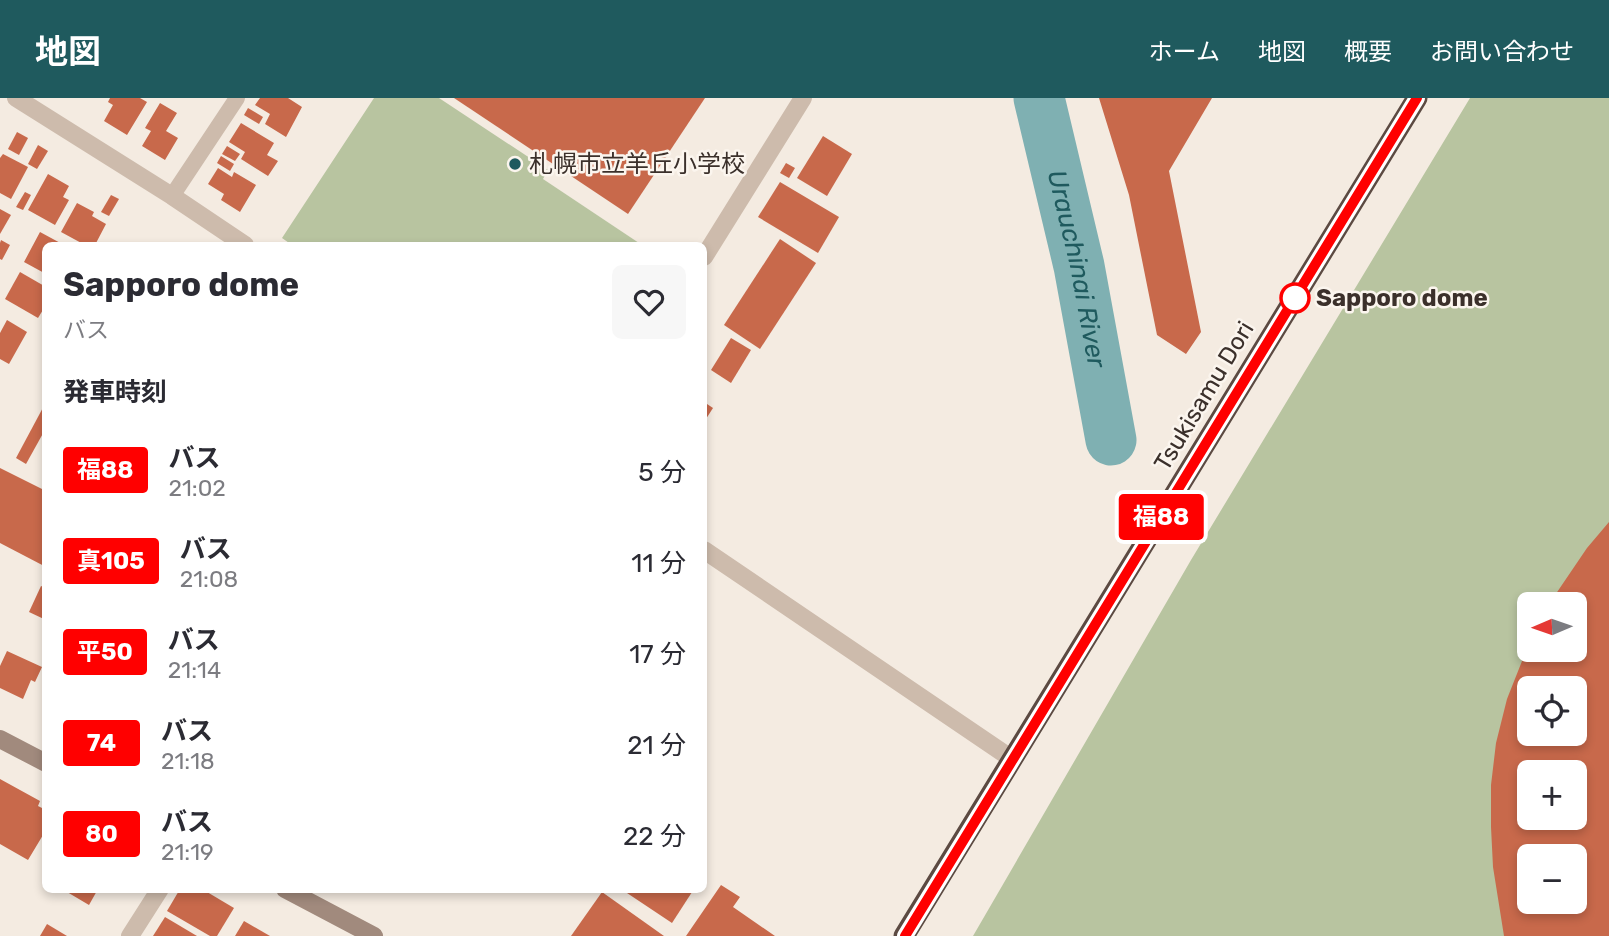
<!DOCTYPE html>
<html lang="ja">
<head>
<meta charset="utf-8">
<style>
  body { margin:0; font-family:Rubik,"Noto Sans JP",sans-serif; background:#f7f7f7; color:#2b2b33; height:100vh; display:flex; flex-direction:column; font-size:26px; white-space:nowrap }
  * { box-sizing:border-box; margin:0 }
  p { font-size:23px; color:#7c7c81 }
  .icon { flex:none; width:38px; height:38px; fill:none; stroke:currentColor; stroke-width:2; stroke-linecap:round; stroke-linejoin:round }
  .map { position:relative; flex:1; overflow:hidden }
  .side { position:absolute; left:42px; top:144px; width:665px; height:651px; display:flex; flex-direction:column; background:#fff; border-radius:10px; box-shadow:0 4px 10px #0003 }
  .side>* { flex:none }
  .badge { padding:0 14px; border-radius:5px; font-size:24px; line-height:46px }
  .needle { width:46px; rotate:268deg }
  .fabs { position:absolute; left:1517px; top:494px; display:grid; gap:14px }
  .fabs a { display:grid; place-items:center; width:70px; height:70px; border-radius:10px; background:#fff; box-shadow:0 4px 10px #0003; font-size:35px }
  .map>.badge { position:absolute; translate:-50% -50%; box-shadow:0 0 0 4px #fff }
  h2 { padding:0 21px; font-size:26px; line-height:63px }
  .round { display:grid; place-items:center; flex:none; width:74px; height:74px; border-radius:10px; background:#f7f7f7 }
  .head { display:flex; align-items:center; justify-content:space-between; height:119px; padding:0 21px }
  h1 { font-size:33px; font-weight:700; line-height:52px }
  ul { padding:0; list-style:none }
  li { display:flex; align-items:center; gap:21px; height:91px; padding:0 21px }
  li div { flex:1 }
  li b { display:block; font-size:26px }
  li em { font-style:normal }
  li .badge { min-width:77px; font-weight:700; text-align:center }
  header { display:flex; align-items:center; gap:42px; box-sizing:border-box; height:98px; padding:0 35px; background:#1f5a5e; color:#fff }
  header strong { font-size:33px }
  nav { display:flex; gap:38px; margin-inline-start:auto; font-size:24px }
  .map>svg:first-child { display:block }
</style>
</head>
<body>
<header>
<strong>地図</strong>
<nav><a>ホーム</a><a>地図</a><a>概要</a><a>お問い合わせ</a></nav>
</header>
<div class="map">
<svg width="1609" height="838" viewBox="0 0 1609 838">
  <rect width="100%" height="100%" fill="#f4ebe1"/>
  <g fill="#b8c4a0" fill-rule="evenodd">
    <path d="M 374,0 L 439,0 L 548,72 L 543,81 L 642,147 L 292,147 L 282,140 Z"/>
    <path d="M 1470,0 L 1609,0 L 1609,838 L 973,838 L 1191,462 ZM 1530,506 L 1575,506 L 1575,551 L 1530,551 ZM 1530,590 L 1575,590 L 1575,635 L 1530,635 ZM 1530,674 L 1575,674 L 1575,719 L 1530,719 ZM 1530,758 L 1575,758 L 1575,803 L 1530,803 Z"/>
  </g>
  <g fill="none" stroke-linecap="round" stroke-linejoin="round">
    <path stroke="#7fb0b2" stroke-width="51" id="s1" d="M 1039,0 L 1079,168 L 1111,342"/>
  </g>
  <g fill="#c8694b" fill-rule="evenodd">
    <path d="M 110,0 L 140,0 L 147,4 L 127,37 L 104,23 L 113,7 L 108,4 Z"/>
    <path d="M 260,0 L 288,0 L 302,9 L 286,39 L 265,26 L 270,16 L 255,7 Z"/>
    <path d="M 454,0 L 705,0 L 628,116 Z"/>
    <path d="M 1099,0 L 1212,0 L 1169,73 L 1201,234 L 1186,256 L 1157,237 L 1129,97 Z"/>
    <path d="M 160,5 L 177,15 L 166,33 L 178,40 L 165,62 L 142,48 L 151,33 L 145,30 Z"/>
    <path d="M 248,10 L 263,19 L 259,26 L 244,17 Z"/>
    <path d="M 241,25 L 274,45 L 267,57 L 278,63 L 268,78 L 241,61 L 245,54 L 229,44 Z"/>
    <path d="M 17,34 L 28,40 L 19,57 L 8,51 Z"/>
    <path d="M 823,38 L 852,56 L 827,98 L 797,80 Z"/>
    <path d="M 38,47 L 48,53 L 37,71 L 28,66 Z"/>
    <path d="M 227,48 L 240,56 L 235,63 L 222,56 Z"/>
    <path d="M 3,56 L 28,69 L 11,101 L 0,95 L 0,60 Z"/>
    <path d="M 221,58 L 234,66 L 230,73 L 217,65 Z"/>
    <path d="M 786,65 L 795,70 L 789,80 L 780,75 Z"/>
    <path d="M 218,70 L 232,79 L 234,74 L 256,87 L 240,114 L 221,102 L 224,96 L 208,86 Z"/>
    <path d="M 48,76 L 69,88 L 63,99 L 69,102 L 55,127 L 28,112 Z"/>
    <path d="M 780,84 L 839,119 L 818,155 L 758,119 Z"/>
    <path d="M 25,94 L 31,97 L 23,112 L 16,109 Z"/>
    <path d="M 111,97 L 119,101 L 109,118 L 101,114 Z"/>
    <path d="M 77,105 L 94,114 L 92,118 L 106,126 L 95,147 L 85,147 L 61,134 Z"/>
    <path d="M 0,111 L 11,117 L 0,136 Z"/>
    <path d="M 40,134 L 64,147 L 46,147 L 46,176 L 24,164 Z"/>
    <path d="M 780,141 L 816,165 L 760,251 L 724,227 Z"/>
    <path d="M 1,142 L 10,147 L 2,162 L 0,161 L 0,145 Z"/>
    <path d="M 20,174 L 46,189 L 46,207 L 38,220 L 5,201 Z"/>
    <path d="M 7,222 L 27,234 L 9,266 L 0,261 L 0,235 Z"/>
    <path d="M 731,240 L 751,252 L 731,285 L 711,272 Z"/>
    <path d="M 46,304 L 46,330 L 26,366 L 16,360 Z"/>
    <path d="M 704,304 L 713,310 L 704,324 Z"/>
    <path d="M 0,370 L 46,393 L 46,469 L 0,445 Z"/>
    <path d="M 1609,424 L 1609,838 L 1504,838 L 1493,769 L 1491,729 L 1491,687 L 1496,645 L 1507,601 L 1530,543 L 1530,551 L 1575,551 L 1575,506 L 1549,506 L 1587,450 ZM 1530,590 L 1575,590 L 1575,635 L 1530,635 ZM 1530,674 L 1575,674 L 1575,719 L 1530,719 ZM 1530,758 L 1575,758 L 1575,803 L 1530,803 Z"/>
    <path d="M 41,488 L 46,490 L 46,522 L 29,514 Z"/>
    <path d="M 7,553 L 42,569 L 35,584 L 31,582 L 23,601 L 0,590 L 0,568 Z"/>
    <path d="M 0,681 L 40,703 L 38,708 L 46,712 L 46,732 L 28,762 L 0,746 Z"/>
    <path d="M 721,787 L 740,799 L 733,809 L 775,838 L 686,838 Z"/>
    <path d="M 62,791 L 98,791 L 89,807 Z"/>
    <path d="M 180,791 L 202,791 L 234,810 L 217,838 L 210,838 L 167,813 Z"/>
    <path d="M 621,791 L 694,791 L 672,825 Z"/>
    <path d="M 602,794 L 664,838 L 571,838 Z"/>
    <path d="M 165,819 L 197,838 L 153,838 Z"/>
    <path d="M 244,823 L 270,838 L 235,838 Z"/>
    <path d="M 47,826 L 67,838 L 40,838 Z"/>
  </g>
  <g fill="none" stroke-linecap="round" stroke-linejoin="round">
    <path stroke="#cdbbac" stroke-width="16" d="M 172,98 L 237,0"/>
    <g stroke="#cdbbac" stroke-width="18">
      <path d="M 16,0 L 172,98 L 245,147"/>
      <path d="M 704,159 L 803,0"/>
      <path d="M 704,452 L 1012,661"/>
      <path d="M 130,838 L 160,791"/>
    </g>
    <g stroke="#a18a7d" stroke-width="18">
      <path d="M 0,641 L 46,665"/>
      <path d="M 285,791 L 374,838"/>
    </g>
    <path stroke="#5c4a42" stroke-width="21" d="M 904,838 L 1417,0"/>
  </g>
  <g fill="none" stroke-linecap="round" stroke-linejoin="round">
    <g stroke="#fff" stroke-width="16">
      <path id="line" d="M 905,838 L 1417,0"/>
    </g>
    <use href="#line" stroke="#f00" stroke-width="10"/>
  </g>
  <circle fill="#1f5a5e" stroke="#fbf5ee" stroke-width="2.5" cx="515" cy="66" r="7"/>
  <circle fill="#fff" stroke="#f00" stroke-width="3.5" cx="1295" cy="200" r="14"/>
  <g text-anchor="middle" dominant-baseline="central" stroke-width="5" stroke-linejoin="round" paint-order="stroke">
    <g font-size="24" fill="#3b302b" stroke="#fbf5ee" text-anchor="start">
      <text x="529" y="66">札幌市立羊丘小学校</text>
    </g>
    <g font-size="24" font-weight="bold" fill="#3b302b" stroke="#fbf5ee" text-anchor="start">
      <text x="1316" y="200">Sapporo dome</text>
    </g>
    <g font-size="24" fill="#3b302b" stroke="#fbf5ee">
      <text transform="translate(1204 298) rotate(-59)">Tsukisamu Dori</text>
    </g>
    <g font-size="26" font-style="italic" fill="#1f5a5e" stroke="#fbf5ee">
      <text stroke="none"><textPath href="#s1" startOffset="175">Urauchinai River</textPath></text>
    </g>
  </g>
</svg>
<div class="fabs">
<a><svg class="needle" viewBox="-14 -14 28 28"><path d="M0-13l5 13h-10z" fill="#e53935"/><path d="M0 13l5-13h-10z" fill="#7c7c81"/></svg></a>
<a><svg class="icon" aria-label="locate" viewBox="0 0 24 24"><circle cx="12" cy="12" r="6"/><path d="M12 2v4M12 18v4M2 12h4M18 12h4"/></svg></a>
<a>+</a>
<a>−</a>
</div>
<b class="badge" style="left:1161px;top:419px;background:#f00;color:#fff">福88</b>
<section class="side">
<div class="head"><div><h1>Sapporo dome</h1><p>バス</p></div><a class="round"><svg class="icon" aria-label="heart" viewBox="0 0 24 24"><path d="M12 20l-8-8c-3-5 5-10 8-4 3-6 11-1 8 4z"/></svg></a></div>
<h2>発車時刻</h2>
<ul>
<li><span class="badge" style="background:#f00;color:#fff">福88</span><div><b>バス</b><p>21:02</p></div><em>5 分</em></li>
<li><span class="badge" style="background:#f00;color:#fff">真105</span><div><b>バス</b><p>21:08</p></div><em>11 分</em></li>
<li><span class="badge" style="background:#f00;color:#fff">平50</span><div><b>バス</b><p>21:14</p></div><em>17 分</em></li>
<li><span class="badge" style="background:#f00;color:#fff">74</span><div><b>バス</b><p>21:18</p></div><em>21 分</em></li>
<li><span class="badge" style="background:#f00;color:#fff">80</span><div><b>バス</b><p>21:19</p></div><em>22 分</em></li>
</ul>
</section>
</div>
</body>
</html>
